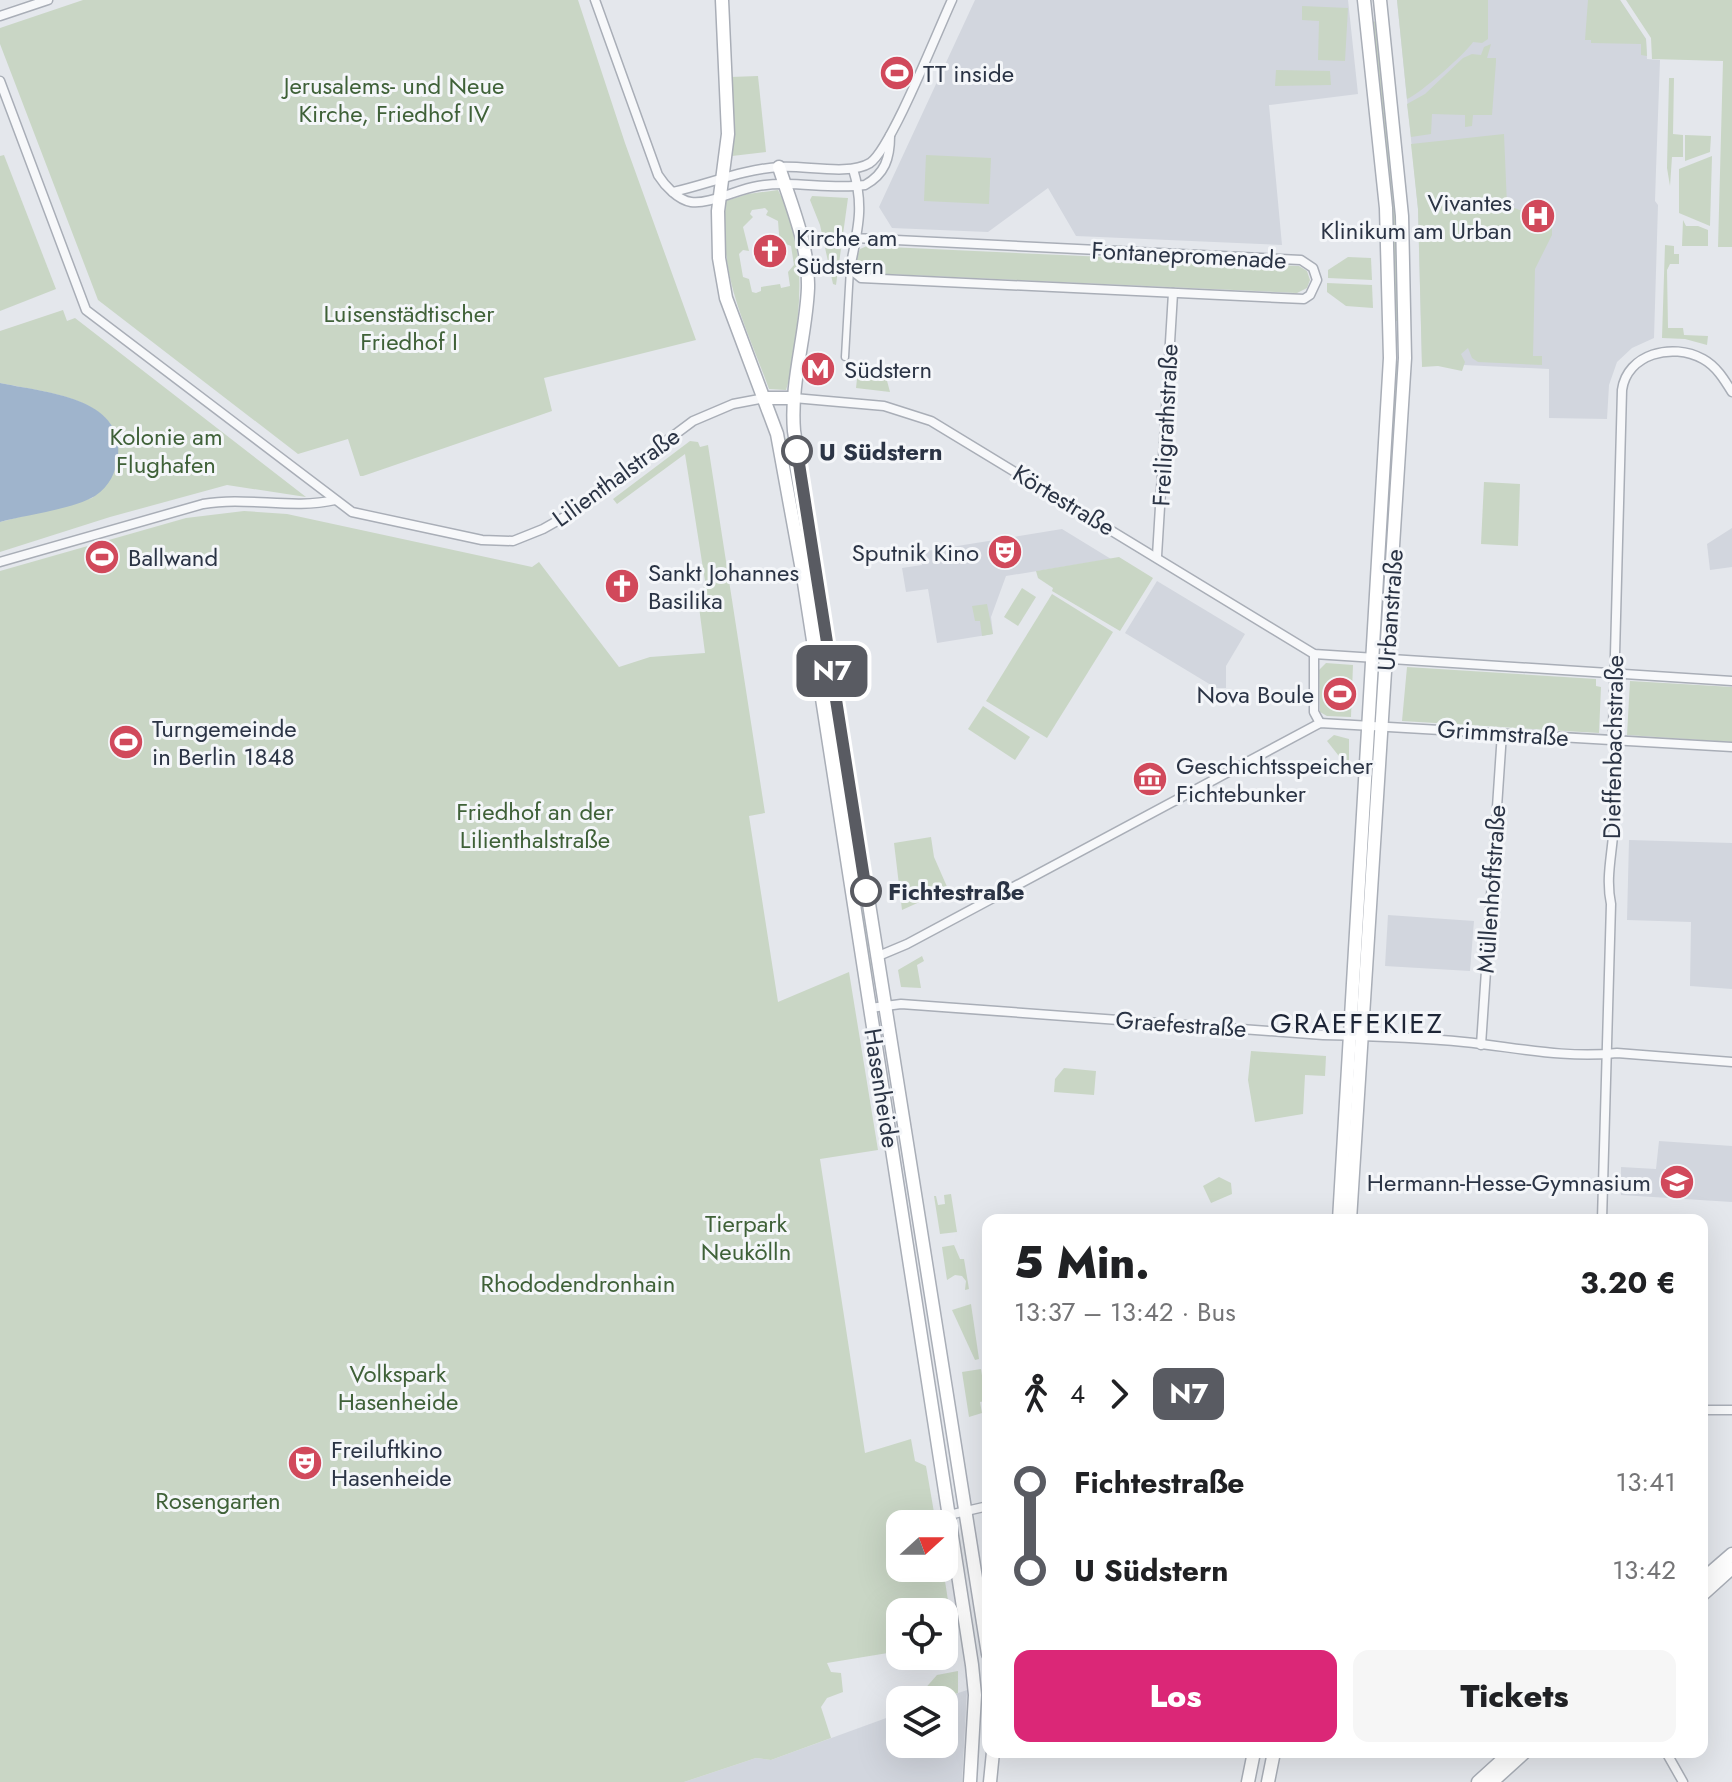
<!DOCTYPE html>
<html lang="de">
<head>
<meta charset="utf-8">
<style>
  body { margin:0; font-family:Jost,sans-serif; background:#f6f6f6; color:#202124; height:100vh; display:flex; flex-direction:column; font-size:30px; white-space:nowrap }
  * { box-sizing:border-box; margin:0 }
  p { font-size:26px; color:#757577 }
  .icon { flex:none; width:44px; height:44px; fill:none; stroke:currentColor; stroke-width:2; stroke-linecap:round; stroke-linejoin:round }
  .map { position:relative; flex:1; overflow:hidden }
  .sheet { position:absolute; left:982px; top:1214px; width:726px; height:544px; display:flex; flex-direction:column; background:#fff; border-radius:16px; box-shadow:0 8px 32px #0002 }
  .sheet>* { flex:none }
  .badge { padding:0 16px; border-radius:12px; font-size:28px; line-height:52px }
  .needle { width:52px; rotate:69deg }
  .controls { position:absolute; left:886px; top:1510px; display:grid; gap:16px }
  .controls a { display:grid; place-items:center; width:72px; height:72px; border-radius:16px; background:#fff; box-shadow:0 8px 32px #0002; font-size:40px }
  .map>.badge { position:absolute; translate:-50% -50%; box-shadow:0 0 0 4px #fff }
  .legs { display:flex; align-items:center; gap:12px; height:88px; padding:0 32px; font-size:26px }
  .legs p { margin-inline-start:auto }
  .overview { display:flex; align-items:center; justify-content:space-between; height:136px; padding:0 32px }
  h1 { font-size:44px; font-weight:800; line-height:60px }
  .button { display:flex; gap:16px; margin-top:auto; padding:16px 32px }
  .button a { flex:1; height:92px; border-radius:16px; background:#db2777; color:#fff; font-size:32px; font-weight:800; line-height:92px; text-align:center }
  .button a+a { background:#f6f6f6; color:#202124 }
  ul { padding:0 32px; list-style:none }
  li { display:flex; align-items:center; gap:28px; height:88px; font-size:30px }
  li i { display:grid; place-items:center; width:12px; height:100%; margin:0 10px; background:currentColor }
  li i::after { content:''; width:20px; height:20px; margin:-10px; border:6px solid; border-radius:50%; background:#fff }
  li p { margin-inline-start:auto }
  li:first-child i { background:linear-gradient(#0000 50%,currentColor 0) }
  li:last-child i { background:linear-gradient(currentColor 50%,#0000 0) }
  .map>svg:first-child { display:block }
</style>
</head>
<body>
<div class="map">
<svg width="1732" height="1782" viewBox="0 0 1732 1782">
  <rect width="100%" height="100%" fill="#e4e7ec"/>
  <g fill="#d2d6de">
    <path d="M 975,0 L 1348,0 L 1358,94 L 1269,105 L 1282,245 L 1076,236 L 1048,188 L 988,232 L 892,228 L 879,207 Z"/>
    <path d="M 1397,0 L 1620,0 L 1646,39 L 1647,59 L 1660,60 L 1656,170 L 1655,201 L 1658,205 L 1654,338 L 1632,348 L 1617,362 L 1609,385 L 1607,419 L 1549,418 L 1549,369 L 1422,363 L 1418,209 Z"/>
    <path d="M 1732,528 L 1732,567 L 1710,570 L 1707,544 Z"/>
    <path d="M 1062,529 L 1111,559 L 1006,576 L 991,617 L 993,634 L 937,643 L 928,589 L 906,592 L 902,568 L 922,565 L 920,552 Z"/>
    <path d="M 1157,581 L 1245,634 L 1226,666 L 1226,688 L 1212,688 L 1211,685 L 1125,633 Z"/>
    <path d="M 1629,840 L 1732,843 L 1732,989 L 1690,986 L 1691,922 L 1627,920 Z"/>
    <path d="M 1388,915 L 1474,921 L 1470,971 L 1385,966 Z"/>
    <path d="M 1659,1141 L 1732,1146 L 1732,1202 L 1621,1195 L 1621,1167 L 1656,1169 Z"/>
    <path d="M 967,1690 L 962,1782 L 684,1782 L 756,1758 L 771,1760 L 900,1713 L 900,1744 L 944,1744 L 944,1700 L 938,1700 Z"/>
  </g>
  <g fill="#c9d6c5" fill-rule="evenodd">
    <path d="M 83,0 L 578,0 L 625,143 L 696,340 L 544,378 L 552,411 L 363,476 L 360,476 L 348,439 L 298,454 L 98,300 L 0,44 L 0,28 Z"/>
    <path d="M 1397,0 L 1488,0 L 1488,39 L 1482,43 L 1473,42 C 1467,52 1420,94 1407,99 Z"/>
    <path d="M 1588,0 L 1620,0 L 1646,39 L 1647,56 L 1641,55 L 1641,44 L 1591,43 L 1591,40 L 1585,40 Z"/>
    <path d="M 1626,0 L 1732,0 L 1732,247 L 1718,247 L 1723,61 L 1652,59 L 1651,38 Z"/>
    <path d="M 1302,6 L 1348,8 L 1345,61 L 1318,60 L 1319,21 L 1302,20 Z"/>
    <path d="M 1378,21 L 1396,189 L 1401,321 L 1394,321 L 1371,22 Z"/>
    <path d="M 1491,44 L 1487,58 L 1496,58 L 1496,62 L 1492,115 L 1473,115 L 1472,126 L 1465,127 L 1465,115 L 1432,114 L 1431,134 L 1411,137 L 1407,104 L 1425,94 L 1463,58 L 1472,54 L 1481,55 L 1484,47 Z"/>
    <path d="M 1276,70 L 1330,71 L 1331,85 L 1275,86 Z"/>
    <path d="M 758,76 L 766,152 L 732,156 L 730,77 Z"/>
    <path d="M 1669,78 L 1674,78 L 1673,134 L 1683,135 L 1683,157 L 1672,157 L 1670,186 L 1667,168 Z"/>
    <path d="M 1504,134 L 1507,205 L 1552,223 L 1552,235 L 1535,269 L 1533,356 L 1542,356 L 1542,365 L 1478,362 L 1472,358 L 1468,348 L 1461,354 L 1465,362 L 1462,371 L 1438,366 L 1422,367 L 1418,209 L 1411,144 Z"/>
    <path d="M 1685,135 L 1711,136 L 1710,152 L 1685,161 Z"/>
    <path d="M 4,155 L 56,289 L 0,311 L 0,156 Z"/>
    <path d="M 926,155 L 991,158 L 989,204 L 924,201 Z"/>
    <path d="M 1712,156 L 1710,226 L 1679,213 L 1679,169 Z"/>
    <path d="M 778,190 C 805,242 802,298 793,354 C 791,365 790,379 786,390 L 769,389 C 744,320 718,276 726,201 L 748,194 ZM 765,208 L 768,211 L 766,215 L 778,221 L 780,247 L 786,244 L 791,246 L 794,265 L 788,272 L 790,286 L 781,288 L 780,284 L 761,287 L 761,291 L 756,293 L 752,292 L 749,279 L 743,277 L 739,254 L 743,250 L 749,251 L 743,227 L 753,217 L 750,214 L 752,210 Z"/>
    <path d="M 812,196 L 848,198 L 836,285 L 833,284 L 820,225 L 810,200 Z"/>
    <path d="M 1683,220 L 1686,226 L 1698,226 L 1708,230 L 1708,246 L 1682,246 Z"/>
    <path d="M 1665,245 L 1674,246 L 1674,254 L 1679,254 L 1679,264 L 1670,264 L 1667,270 L 1668,328 L 1683,328 L 1684,335 L 1708,336 L 1707,345 L 1685,339 L 1662,338 Z"/>
    <path d="M 867,246 L 1299,266 L 1307,271 L 1310,280 L 1307,288 L 1297,293 L 866,273 L 857,268 L 855,261 L 860,249 Z"/>
    <path d="M 1348,257 L 1371,258 L 1372,280 L 1328,278 L 1328,270 Z"/>
    <path d="M 1327,283 L 1372,285 L 1373,308 L 1346,306 L 1327,292 Z"/>
    <path d="M 63,310 L 67,321 L 75,318 L 306,497 L 227,485 L 110,517 L 0,552 L 0,522 L 92,498 C 107,487 114,474 117,457 C 127,397 40,392 0,383 L 0,331 Z"/>
    <path d="M 859,361 L 881,378 L 883,375 L 886,377 L 890,392 L 856,388 Z"/>
    <path d="M 1394,361 L 1401,361 L 1387,611 L 1380,610 Z"/>
    <path d="M 786,438 L 790,440 L 874,984 L 860,913 L 784,441 Z"/>
    <path d="M 690,441 L 698,442 L 700,447 L 708,445 L 765,813 L 749,816 L 778,1002 L 849,972 L 878,1150 L 820,1159 L 865,1453 L 911,1439 L 915,1461 L 926,1466 L 936,1524 L 900,1524 L 900,1568 L 943,1568 L 957,1659 L 938,1658 L 937,1656 L 944,1656 L 944,1612 L 900,1612 L 900,1651 L 827,1663 L 831,1672 L 841,1673 L 843,1692 L 827,1698 L 821,1707 L 831,1738 L 771,1760 L 756,1758 L 684,1782 L 0,1782 L 0,571 L 186,518 L 244,511 L 287,514 L 532,567 L 539,562 L 619,667 L 650,657 L 705,653 L 699,607 L 705,581 L 685,454 L 617,504 L 613,499 Z"/>
    <path d="M 1484,482 L 1520,484 L 1518,546 L 1481,544 Z"/>
    <path d="M 1119,557 L 1153,578 L 1120,631 L 1052,591 L 1053,588 L 1038,578 L 1036,571 Z"/>
    <path d="M 1022,588 L 1036,597 L 1018,626 L 1004,617 Z"/>
    <path d="M 1052,594 L 1113,632 L 1047,738 L 986,701 Z"/>
    <path d="M 987,604 L 993,634 L 982,636 L 980,621 L 975,621 L 972,606 Z"/>
    <path d="M 1326,663 L 1353,665 L 1351,717 L 1327,716 L 1320,712 L 1319,670 Z"/>
    <path d="M 1407,667 L 1596,679 L 1596,686 L 1601,687 L 1599,733 L 1402,721 Z"/>
    <path d="M 1630,681 L 1732,687 L 1732,742 L 1627,735 Z"/>
    <path d="M 983,706 L 1030,737 L 1015,760 L 968,729 Z"/>
    <path d="M 1334,735 L 1349,739 L 1349,762 L 1342,760 L 1327,741 Z"/>
    <path d="M 931,837 L 934,857 L 948,889 L 902,910 L 894,843 Z"/>
    <path d="M 922,956 L 924,961 L 917,965 L 921,988 L 901,987 L 898,970 Z"/>
    <path d="M 1251,1051 L 1326,1056 L 1325,1076 L 1305,1075 L 1303,1114 L 1255,1122 L 1248,1080 Z"/>
    <path d="M 1064,1068 L 1096,1071 L 1094,1095 L 1054,1092 L 1055,1079 Z"/>
    <path d="M 1219,1177 L 1231,1183 L 1232,1194 L 1211,1203 L 1203,1186 Z"/>
    <path d="M 951,1194 L 957,1232 L 940,1234 L 934,1196 L 936,1196 L 938,1205 L 945,1204 L 944,1195 Z"/>
    <path d="M 954,1245 L 960,1259 L 964,1259 L 969,1289 L 965,1290 L 966,1281 L 962,1276 L 955,1275 L 947,1280 L 942,1247 Z"/>
    <path d="M 971,1304 L 979,1359 L 975,1360 L 952,1310 Z"/>
    <path d="M 981,1369 L 986,1401 L 980,1402 L 982,1413 L 969,1417 L 962,1372 Z"/>
    <path d="M 958,1671 L 958,1693 L 938,1700 L 915,1700 L 937,1675 Z"/>
  </g>
  <path fill="#9fb4cc" d="M 0,383 C 41,392 124,396 118,455 C 116,472 110,486 95,496 C 74,509 25,515 0,522 Z"/>
  <g fill="none" stroke-linecap="round" stroke-linejoin="round">
    <g stroke="#a9aeb7" stroke-width="9">
      <path id="pedestrian" d="M 845,357 L 850,269"/>
    </g>
    <g stroke="#a9aeb7" stroke-width="11">
      <g id="minor">
        <path d="M 595,0 L 658,175 C 665,186 678,200 691,202 C 708,205 738,189 758,186 C 793,180 829,190 865,185 C 885,174 890,158 890,136"/>
        <path d="M 0,16 L 48,0"/>
        <path d="M 0,81 L 86,310 L 352,512 L 482,540 L 513,541 L 543,529 L 566,516 L 693,421 L 733,404 L 765,398"/>
        <path d="M 853,169 C 865,208 857,231 850,269 L 861,278 L 1304,299 L 1310,295 L 1317,280 L 1313,268 L 1301,260 L 855,238"/>
        <path d="M 673,192 C 709,184 743,169 780,167 C 805,165 849,176 870,163 C 891,149 938,30 952,0"/>
        <path d="M 794,398 L 884,406 L 931,421 L 1314,654 L 1732,681"/>
        <path d="M 1157,556 L 1173,293"/>
        <path d="M 0,562 L 203,504 C 247,496 292,510 335,500"/>
        <path d="M 1314,654 L 1314,712 L 1320,723"/>
        <path d="M 876,957 L 907,944 L 1320,723 L 1732,747"/>
        <path d="M 870,1008 L 901,1004 L 1323,1035 C 1370,1036 1417,1037 1464,1042 C 1514,1047 1566,1059 1617,1053 L 1732,1062"/>
        <path d="M 1481,1045 L 1502,733"/>
        <path d="M 1602,1220 L 1611,904 C 1606,880 1611,859 1613,836 C 1616,801 1617,764 1613,730 L 1622,390 C 1627,354 1672,342 1703,359 C 1716,366 1724,379 1732,392"/>
        <path d="M 1702,1410 L 1732,1410"/>
        <path d="M 949,1515 L 988,1506"/>
        <path d="M 1666,1752 L 1683,1782"/>
      </g>
    </g>
    <g stroke="#a9aeb7" stroke-width="15">
      <g id="secondary">
        <path d="M 722,0 L 728,134 L 718,211 L 719,258 L 726,298 L 777,434 L 803,576 L 972,1665 L 975,1695 L 970,1782"/>
        <path d="M 779,167 C 792,207 809,246 808,288 C 806,336 790,383 794,431 L 988,1654"/>
        <path d="M 765,398 L 794,398"/>
        <path d="M 1339,1220 L 1390,358 L 1386,208 L 1364,0"/>
        <path d="M 1350,1220 L 1405,358 L 1402,216 L 1380,0"/>
        <path d="M 1702,1580 L 1732,1554"/>
        <path d="M 1702,1595 L 1732,1568"/>
        <path d="M 990,1782 L 993,1752"/>
        <path d="M 1248,1782 L 1254,1752"/>
        <path d="M 1268,1782 L 1274,1752"/>
        <path d="M 1478,1782 L 1511,1752"/>
        <path d="M 1492,1782 L 1525,1752"/>
      </g>
    </g>
    <use href="#pedestrian" stroke="#f7f8fa" stroke-width="6"/>
    <use href="#minor" stroke="#f7f8fa" stroke-width="8"/>
    <use href="#secondary" stroke="#fff" stroke-width="12"/>
  </g>
  <g fill="none" stroke-linecap="round" stroke-linejoin="round">
    <g stroke="#fff" stroke-width="18">
      <path id="line-1" d="M 797,451 L 866,891"/>
    </g>
    <use href="#line-1" stroke="#595b62" stroke-width="12"/>
  </g>
  <defs>
    <g id="stadium-disc" transform="scale(1.8)"><circle r="9.5" fill="#d1495b" stroke="#f4f6f9"/><path d="M0-5a6.5 5 0 1 0 0 10a6.5 5 0 1 0 0-10ZM-3.5-1.8h7v3.6h-7Z" fill="#fff"/></g>
    <g id="hospital-disc" transform="scale(1.8)"><circle r="9.5" fill="#d1495b" stroke="#f4f6f9"/><path d="M-5-5h3v3.5h4V-5h3V5h-3V1.5h-4V5h-3Z" fill="#fff"/></g>
    <g id="church-disc" transform="scale(1.8)"><circle r="9.5" fill="#d1495b" stroke="#f4f6f9"/><path d="M-1.2-6h2.4v3.5h3.3v2.4h-3.3V6h-2.4V-.1h-3.3v-2.4h3.3Z" fill="#fff"/></g>
    <g id="metro-disc" transform="scale(1.8)"><circle r="9.5" fill="#d1495b" stroke="#f4f6f9"/><path d="M-5.5 5V-5H-3L0 0L3-5H5.5V5H3V-.5L0 4L-3-.5V5Z" fill="#fff"/></g>
    <g id="theatre-disc" transform="scale(1.8)"><circle r="9.5" fill="#d1495b" stroke="#f4f6f9"/><path d="M-5-5.5Q0-4 5-5.5V0Q5 5 0 6Q-5 5-5 0ZM-3.3-2.5H-1v1.5H-3.3ZM1-2.5H3.3v1.5H1ZM-2.8 1Q0 5.5 2.8 1Z" fill="#fff"/></g>
    <g id="museum-disc" transform="scale(1.8)"><circle r="9.5" fill="#d1495b" stroke="#f4f6f9"/><path d="M0-6L6-3V-2H-6V-3ZM-5-1h2V3h-2ZM-1-1h2V3h-2ZM3-1h2V3H3ZM-6 4H6V6H-6Z" fill="#fff"/></g>
    <g id="school-disc" transform="scale(1.8)"><circle r="9.5" fill="#d1495b" stroke="#f4f6f9"/><path d="M0-5L7-2L0 1L-7-2ZM-4 1L0 2.5L4 1V4Q0 6-4 4Z" fill="#fff"/></g>
  </defs>
  <g fill-rule="evenodd">
    <use href="#stadium-disc" x="897" y="73"/>
    <use href="#hospital-disc" x="1538" y="216"/>
    <use href="#church-disc" x="770" y="251"/>
    <use href="#metro-disc" x="818" y="369"/>
    <use href="#theatre-disc" x="1005" y="552"/>
    <use href="#stadium-disc" x="102" y="557"/>
    <use href="#church-disc" x="622" y="586"/>
    <use href="#stadium-disc" x="1340" y="694"/>
    <use href="#stadium-disc" x="126" y="742"/>
    <use href="#museum-disc" x="1150" y="779"/>
    <use href="#school-disc" x="1677" y="1182"/>
    <use href="#theatre-disc" x="305" y="1463"/>
  </g>
  <g fill="#fff" stroke="#595b62" stroke-width="4">
    <circle cx="797" cy="451" r="14"/>
    <circle cx="866" cy="891" r="14"/>
  </g>
  <g text-anchor="middle" dominant-baseline="central" stroke-width="6" stroke-linejoin="round" paint-order="stroke">
    <g font-size="24" fill="#2b3445" stroke="#f4f6f9" text-anchor="start">
      <text x="923" y="73">TT inside</text>
      <text x="1512" y="202" text-anchor="end">Vivantes<tspan x="1512" dy="28">Klinikum am Urban</tspan></text>
      <text x="796" y="237">Kirche am<tspan x="796" dy="28">Südstern</tspan></text>
      <text x="844" y="369">Südstern</text>
      <text x="979" y="552" text-anchor="end">Sputnik Kino</text>
      <text x="128" y="557">Ballwand</text>
      <text x="648" y="572">Sankt Johannes<tspan x="648" dy="28">Basilika</tspan></text>
      <text x="1314" y="694" text-anchor="end">Nova Boule</text>
      <text x="152" y="728">Turngemeinde<tspan x="152" dy="28">in Berlin 1848</tspan></text>
      <text x="1176" y="765">Geschichtsspeicher<tspan x="1176" dy="28">Fichtebunker</tspan></text>
      <text x="1651" y="1182" text-anchor="end">Hermann-Hesse-Gymnasium</text>
      <text x="331" y="1449">Freiluftkino<tspan x="331" dy="28">Hasenheide</tspan></text>
    </g>
    <g font-size="24" fill="#3f6138" stroke="#f4f6f9">
      <text x="394" y="85">Jerusalems- und Neue<tspan x="394" dy="28">Kirche, Friedhof IV</tspan></text>
      <text x="409" y="313">Luisenstädtischer<tspan x="409" dy="28">Friedhof I</tspan></text>
      <text x="166" y="436">Kolonie am<tspan x="166" dy="28">Flughafen</tspan></text>
      <text x="535" y="811">Friedhof an der<tspan x="535" dy="28">Lilienthalstraße</tspan></text>
      <text x="746" y="1223">Tierpark<tspan x="746" dy="28">Neukölln</tspan></text>
      <text x="578" y="1283">Rhododendronhain</text>
      <text x="398" y="1373">Volkspark<tspan x="398" dy="28">Hasenheide</tspan></text>
      <text x="218" y="1500">Rosengarten</text>
    </g>
    <g font-size="24" fill="#2b3445" stroke="#f4f6f9">
      <text transform="translate(1189 255) rotate(3)">Fontanepromenade</text>
      <text transform="translate(1165 425) rotate(-87)">Freiligrathstraße</text>
      <text transform="translate(616 477) rotate(-36)">Lilienthalstraße</text>
      <text transform="translate(1064 500) rotate(31)">Körtestraße</text>
      <text transform="translate(1390 610) rotate(-86)">Urbanstraße</text>
      <text transform="translate(1503 733) rotate(4)">Grimmstraße</text>
      <text transform="translate(1613 747) rotate(-89)">Dieffenbachstraße</text>
      <text transform="translate(1491 889) rotate(-86)">Müllenhoffstraße</text>
      <text transform="translate(1181 1024) rotate(4)">Graefestraße</text>
      <text transform="translate(882 1088) rotate(81)">Hasenheide</text>
    </g>
    <g font-size="24" font-weight="bold" fill="#2b3445" stroke="#f4f6f9" text-anchor="start">
      <text x="819" y="451">U Südstern</text>
      <text x="888" y="891">Fichtestraße</text>
    </g>
    <g font-size="28" letter-spacing="2" fill="#1d2536" stroke="#f4f6f9">
      <text x="1357" y="1023">GRAEFEKIEZ</text>
    </g>
  </g>
</svg>
<div class="controls">
<a><svg class="needle" viewBox="-14 -14 28 28"><path d="M0-13l5 13h-10z" fill="#e53935"/><path d="M0 13l5-13h-10z" fill="#757577"/></svg></a>
<a><svg class="icon" aria-label="locate" viewBox="0 0 24 24"><circle cx="12" cy="12" r="6"/><path d="M12 2v4M12 18v4M2 12h4M18 12h4"/></svg></a>
<a><svg class="icon" aria-label="layers" viewBox="0 0 24 24"><path d="M12 4l9 5-9 5-9-5zM3 14l9 5 9-5"/></svg></a>
</div>
<b class="badge" style="left:832px;top:671px;background:#595b62;color:#fff">N7</b>
<section class="sheet">
<div class="overview"><div><h1>5 Min.</h1><p>13:37 – 13:42 · Bus</p></div><b>3.20 €</b></div>
<div class="legs"><svg class="icon" aria-label="walk" viewBox="0 0 24 24"><circle cx="13" cy="4" r="2"/><path d="M13 8l-2 6 4 7M11 14l-3 7M7 12l3-4h3l4 4"/></svg>4<svg class="icon" aria-label="forward" viewBox="0 0 24 24"><path d="M9 5l7 7-7 7"/></svg><b class="badge" style="background:#595b62;color:#fff">N7</b></div>
<ul>
<li><i style="color:#595b62"></i><b>Fichtestraße</b><p>13:41</p></li>
<li><i style="color:#595b62"></i><b>U Südstern</b><p>13:42</p></li>
</ul>
<div class="button"><a>Los</a><a>Tickets</a></div>
</section>
</div>
</body>
</html>
